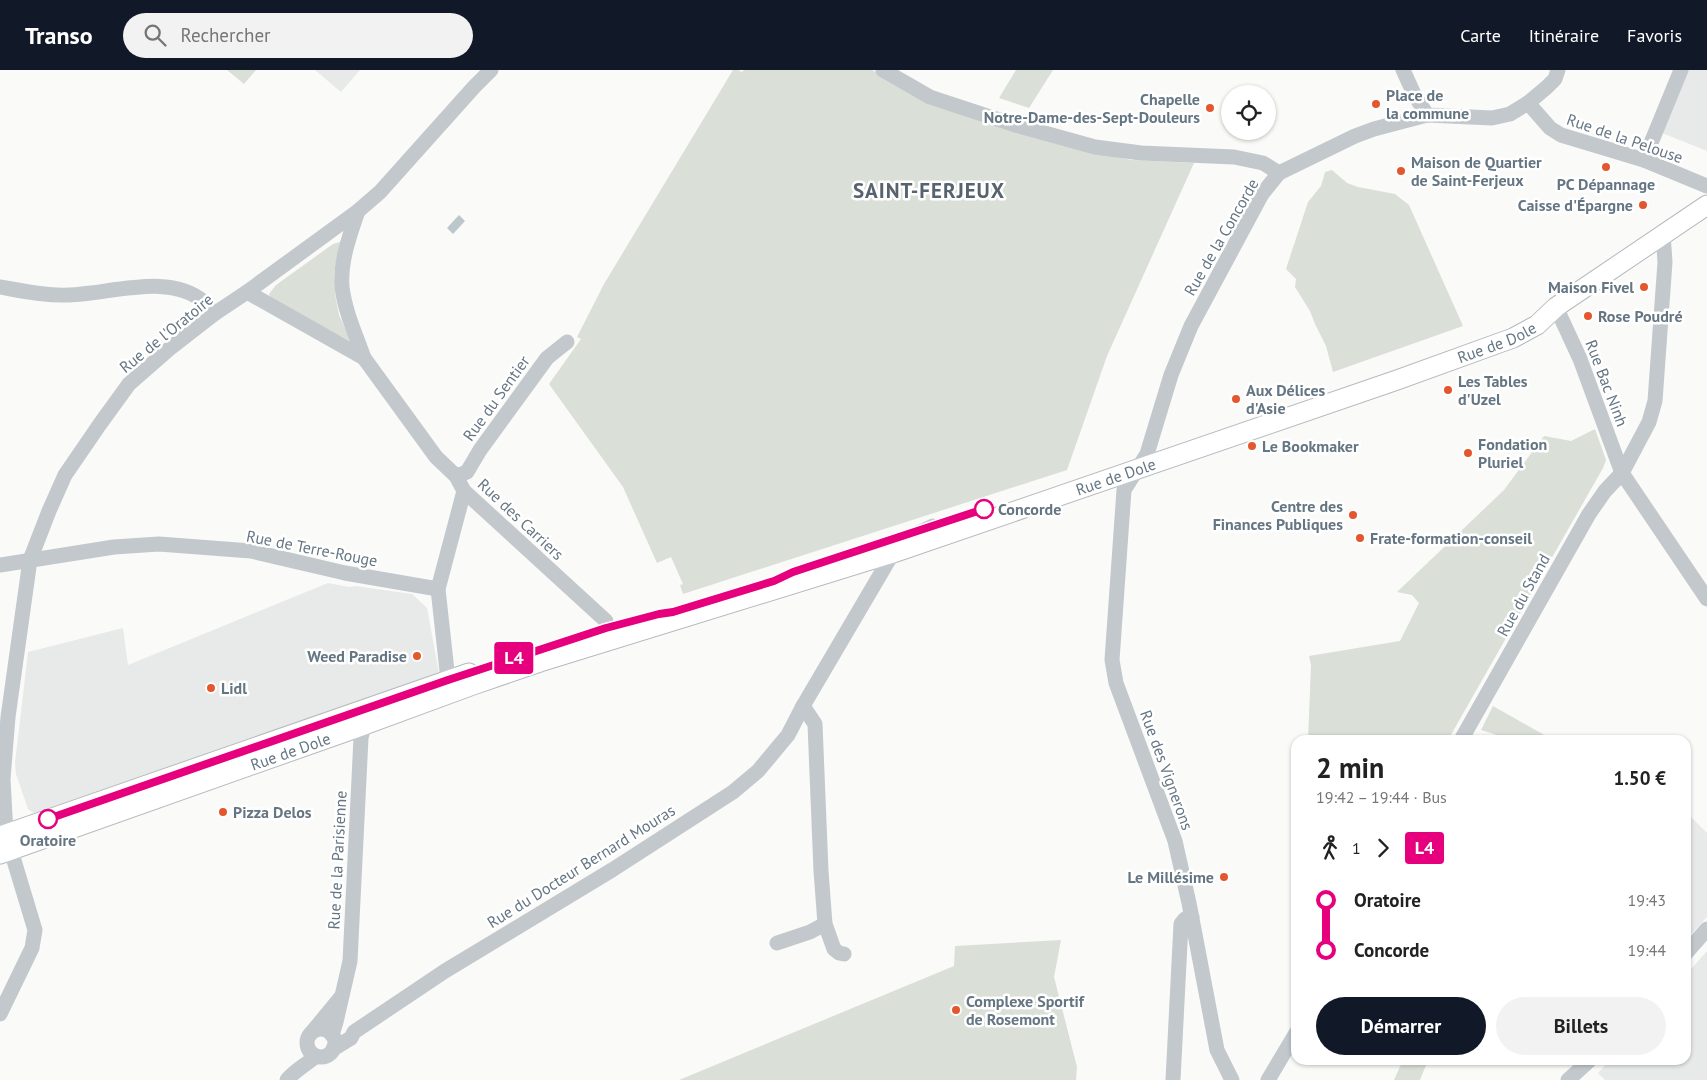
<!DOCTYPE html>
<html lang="fr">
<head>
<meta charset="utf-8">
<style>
  body { margin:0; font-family:"PT Sans",sans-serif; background:#f2f2f2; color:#222; height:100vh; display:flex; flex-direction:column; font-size:19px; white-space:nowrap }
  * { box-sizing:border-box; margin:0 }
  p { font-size:16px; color:#767676 }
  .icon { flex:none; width:28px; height:28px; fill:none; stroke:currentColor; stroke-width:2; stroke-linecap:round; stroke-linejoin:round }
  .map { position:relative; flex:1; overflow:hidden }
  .details { position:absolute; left:1291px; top:665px; width:400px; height:330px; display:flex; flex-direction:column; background:#fff; border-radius:15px; box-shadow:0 1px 4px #0004 }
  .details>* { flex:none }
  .badge { padding:0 10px; border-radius:4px; font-size:18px; line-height:32px }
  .buttons { position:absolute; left:1221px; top:15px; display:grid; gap:10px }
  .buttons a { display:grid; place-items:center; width:55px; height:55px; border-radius:50%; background:#fff; box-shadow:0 1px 4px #0004; font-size:25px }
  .map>.badge { position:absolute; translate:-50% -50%; box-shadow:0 0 0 2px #fff }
  .legs { display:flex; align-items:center; gap:8px; height:55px; padding:0 25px; font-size:16px }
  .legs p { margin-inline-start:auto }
  .summary { display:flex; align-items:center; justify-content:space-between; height:85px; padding:0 25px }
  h1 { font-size:28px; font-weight:700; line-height:38px }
  .action { display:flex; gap:10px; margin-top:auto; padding:10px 25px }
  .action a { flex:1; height:58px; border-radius:30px; background:#111827; color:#fff; font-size:20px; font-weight:700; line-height:58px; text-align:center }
  .action a+a { background:#f2f2f2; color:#222 }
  ul { padding:0 25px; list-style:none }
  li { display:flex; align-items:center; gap:18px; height:50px; font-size:19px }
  li i { display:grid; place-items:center; width:8px; height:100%; margin:0 6px; background:currentColor }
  li i::after { content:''; width:12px; height:12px; margin:-6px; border:4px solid; border-radius:50%; background:#fff }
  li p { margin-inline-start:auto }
  li:first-child i { background:linear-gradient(#0000 50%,currentColor 0) }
  li:last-child i { background:linear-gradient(currentColor 50%,#0000 0) }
  header { display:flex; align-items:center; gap:30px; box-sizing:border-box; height:70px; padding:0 25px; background:#111827; color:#fff }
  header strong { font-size:24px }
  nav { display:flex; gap:28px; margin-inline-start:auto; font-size:18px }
  .search { width:350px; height:45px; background:#f2f2f2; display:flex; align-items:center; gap:12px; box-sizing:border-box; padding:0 18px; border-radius:28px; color:#767676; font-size:19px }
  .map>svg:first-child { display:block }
</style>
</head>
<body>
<header>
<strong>Transo</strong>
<div class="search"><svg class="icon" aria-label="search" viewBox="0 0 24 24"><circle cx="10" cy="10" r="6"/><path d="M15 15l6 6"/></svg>Rechercher</div>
<nav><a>Carte</a><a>Itinéraire</a><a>Favoris</a></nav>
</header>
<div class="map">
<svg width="1707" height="1010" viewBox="0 0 1707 1010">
  <rect width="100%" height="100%" fill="#fafaf8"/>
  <g fill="#e8e9e9">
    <path d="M 315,0 L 360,0 L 341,22 Z"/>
    <path d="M 1688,0 L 1707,0 L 1707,81 L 1662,63 L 1681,11 Z"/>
    <path d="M 328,513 L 349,517 L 355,516 L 412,524 L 427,538 L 439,603 L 34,743 L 28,739 L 16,704 L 15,693 L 28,582 L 123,558 L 128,595 Z"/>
    <path d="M 1686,742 L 1707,763 L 1707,847 L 1686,870 Z"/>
    <path d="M 1707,881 L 1707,1010 L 1605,1010 L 1598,1003 L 1610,990 L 1686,990 L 1686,905 Z"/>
  </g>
  <g fill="#dadfd7">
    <path d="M 227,0 L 256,0 L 244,14 Z"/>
    <path d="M 733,0 L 738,0 L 742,2 L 744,0 L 872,0 L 931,34 L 1053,73 L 1131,90 L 1194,93 L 1107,286 L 1067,400 L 683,524 L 680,515 L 683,514 L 671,487 L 657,493 L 623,417 L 549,314 L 581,269 L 577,267 L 604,214 Z"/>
    <path d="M 1016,0 L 1053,0 L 1029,38 L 999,28 Z"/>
    <path d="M 1332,100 L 1347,113 L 1358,117 L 1395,124 L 1409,135 L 1463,256 L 1333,302 L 1326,276 L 1315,254 L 1310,241 L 1295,217 L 1296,209 L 1286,199 L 1308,132 L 1321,116 L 1325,102 Z"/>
    <path d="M 340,172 L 334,204 L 335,224 L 339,245 L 351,272 L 271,229 L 269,224 L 276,215 L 333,174 Z"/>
    <path d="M 1595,359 L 1606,390 L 1603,398 L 1448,670 L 1308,670 L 1311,595 L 1309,586 L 1400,571 L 1419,533 L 1412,525 L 1397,522 L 1504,420 L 1544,366 L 1571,371 Z"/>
    <path d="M 1493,636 L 1553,670 L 1513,670 L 1481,660 Z"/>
    <path d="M 1061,870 L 1054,907 L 1077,997 L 1076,1010 L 679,1010 L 954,896 L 955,876 Z"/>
    <path d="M 1403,990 L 1428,990 L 1420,1010 L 1394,1010 Z"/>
  </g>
  <path fill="#bbc7cb" d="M 459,145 L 465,151 L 453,164 L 447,158 Z"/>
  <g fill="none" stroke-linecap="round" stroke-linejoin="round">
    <g stroke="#b5babe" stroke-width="21">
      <g id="major">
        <path d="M 0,766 L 469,603"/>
        <path id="s1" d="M 0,784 L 345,662 L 473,615 L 540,592 L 893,483 L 1397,310 L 1513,268 L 1537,255 L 1556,237 L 1707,135"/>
      </g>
    </g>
    <g stroke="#c3c8cc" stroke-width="15">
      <path d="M 883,0 L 930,27 L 1012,54 L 1095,77 L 1141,83 L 1234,87 L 1263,93 L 1279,103"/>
      <path d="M 1403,0 L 1414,24 L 1427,45"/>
      <path d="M 1528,33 L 1550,58 L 1561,65 L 1644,90 L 1707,116"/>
      <path d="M 1644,90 L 1681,0"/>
      <path d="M 0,217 C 23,221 46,226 69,225 C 110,224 170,202 204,232 C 208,236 211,240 214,244"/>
      <path d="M 247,222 L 364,288 C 356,265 345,242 342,217 C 340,191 350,164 358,141"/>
      <path d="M 1556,237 L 1580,289 L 1622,403 L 1707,529"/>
      <path d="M 364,288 L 436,387 L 456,406 L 464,421 L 606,551 L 606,561 L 601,567 L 588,571"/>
      <path d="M 456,406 L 467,402 L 480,380 L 547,288 L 567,272"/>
      <path d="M 0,495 L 114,477 L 159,474 L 251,481 L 345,503 L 438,519"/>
      <path d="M 445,618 L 447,617 L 448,610 L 438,519 L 464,421"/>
      <path d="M 803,636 L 815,654 L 821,801 L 825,854 L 834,879 L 839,883 L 844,884"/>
      <path d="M 1461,670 L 1589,444 L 1605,421 L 1622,403 L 1649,352 L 1655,331 L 1665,192 L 1663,164"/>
      <path d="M 777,873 L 810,862 L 825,854"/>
      <path d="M 1686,883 L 1707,859"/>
      <path d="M 0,944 L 32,878 L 35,860 L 6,764 L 3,709 L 8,647 L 30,490 L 49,441 L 65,405 L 100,354 L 129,314 L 169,279 L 214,244 L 247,222 L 358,141 L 380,122 L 474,17 L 491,0"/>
      <circle cx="321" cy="973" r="14"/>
      <path d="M 313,961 L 341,927"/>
      <path d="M 332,965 L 336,952 L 350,891 L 361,668 L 364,655 L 367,648"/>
      <path d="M 333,979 L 351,968 L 354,962 L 445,901 L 612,800 L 733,722 L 758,701 L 788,665 L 803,636 L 897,476 L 903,470 L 933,456"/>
      <path d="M 287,1010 C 295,1000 306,995 316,986"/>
      <path d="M 1173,1010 L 1181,854 L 1185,849 L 1192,847"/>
      <path d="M 1232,1010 L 1217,980 L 1189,833 L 1175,771 L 1116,613 L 1112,590 L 1124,420 L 1147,384 L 1171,305 L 1191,256 L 1262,124 L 1279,103 L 1355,66 L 1374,59 L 1427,45 L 1492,48 L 1510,44 L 1528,33 L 1547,17 L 1555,9 L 1558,0"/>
      <path d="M 1268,1010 L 1296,963"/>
      <path d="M 1568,1010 L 1590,990"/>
    </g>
    <use href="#major" stroke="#fff" stroke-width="19"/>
  </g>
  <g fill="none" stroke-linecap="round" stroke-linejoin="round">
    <g stroke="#fff" stroke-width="11">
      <path id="line-1" d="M 48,749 L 448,610 L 606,558 L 659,544 L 673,542 L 774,511 L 793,502 L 984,439"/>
    </g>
    <use href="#line-1" stroke="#e6007e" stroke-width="8"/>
  </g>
  <g fill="#e4572e" stroke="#fff" stroke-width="2">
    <circle cx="1376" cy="34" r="5"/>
    <circle cx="1210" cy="38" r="5"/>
    <circle cx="1606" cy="97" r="5"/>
    <circle cx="1401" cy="101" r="5"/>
    <circle cx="1643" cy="135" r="5"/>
    <circle cx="1644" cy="217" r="5"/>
    <circle cx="1588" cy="246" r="5"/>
    <circle cx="1448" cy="320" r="5"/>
    <circle cx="1236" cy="329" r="5"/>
    <circle cx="1252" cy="376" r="5"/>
    <circle cx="1468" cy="383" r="5"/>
    <circle cx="1353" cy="445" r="5"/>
    <circle cx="1360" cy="468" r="5"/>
    <circle cx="417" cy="586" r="5"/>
    <circle cx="211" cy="618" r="5"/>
    <circle cx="223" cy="742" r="5"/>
    <circle cx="1224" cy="807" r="5"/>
    <circle cx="956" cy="940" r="5"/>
  </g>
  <g fill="#fff" stroke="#e6007e" stroke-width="2.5">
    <circle cx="984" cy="439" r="9"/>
    <circle cx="48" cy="749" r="9"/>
  </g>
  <g text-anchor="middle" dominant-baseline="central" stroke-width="5" stroke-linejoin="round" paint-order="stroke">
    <g font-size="16" font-weight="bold" fill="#657683" stroke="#fff" text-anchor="start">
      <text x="1386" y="25">Place de<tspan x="1386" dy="18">la commune</tspan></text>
      <text x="1200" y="29" text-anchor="end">Chapelle<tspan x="1200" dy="18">Notre-Dame-des-Sept-Douleurs</tspan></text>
      <text x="1411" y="92">Maison de Quartier<tspan x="1411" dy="18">de Saint-Ferjeux</tspan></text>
      <text x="1606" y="114" text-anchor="middle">PC Dépannage</text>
      <text x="1633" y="135" text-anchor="end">Caisse d'Épargne</text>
      <text x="1634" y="217" text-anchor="end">Maison Fivel</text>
      <text x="1598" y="246">Rose Poudré</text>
      <text x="1458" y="311">Les Tables<tspan x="1458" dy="18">d'Uzel</tspan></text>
      <text x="1246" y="320">Aux Délices<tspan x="1246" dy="18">d'Asie</tspan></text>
      <text x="1478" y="374">Fondation<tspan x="1478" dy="18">Pluriel</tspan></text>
      <text x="1262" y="376">Le Bookmaker</text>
      <text x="1343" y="436" text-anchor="end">Centre des<tspan x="1343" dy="18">Finances Publiques</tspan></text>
      <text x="1370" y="468">Frate-formation-conseil</text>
      <text x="407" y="586" text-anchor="end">Weed Paradise</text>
      <text x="221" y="618">Lidl</text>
      <text x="233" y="742">Pizza Delos</text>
      <text x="1214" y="807" text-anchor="end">Le Millésime</text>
      <text x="966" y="931">Complexe Sportif<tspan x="966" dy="18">de Rosemont</tspan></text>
    </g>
    <g font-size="16" fill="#657683" stroke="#fff">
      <text transform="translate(1625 68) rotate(19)">Rue de la Pelouse</text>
      <text transform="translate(1221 167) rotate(-60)">Rue de la Concorde</text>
      <text transform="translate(166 263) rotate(-39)">Rue de l'Oratoire</text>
      <text stroke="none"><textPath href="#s1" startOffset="1582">Rue de Dole</textPath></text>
      <text transform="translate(1607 313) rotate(69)">Rue Bac Ninh</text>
      <text transform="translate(496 328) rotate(-54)">Rue du Sentier</text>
      <text stroke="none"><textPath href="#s1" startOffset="1178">Rue de Dole</textPath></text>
      <text transform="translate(521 449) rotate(43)">Rue des Carriers</text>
      <text transform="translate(312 478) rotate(11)">Rue de Terre-Rouge</text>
      <text transform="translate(1523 525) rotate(-61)">Rue du Stand</text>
      <text stroke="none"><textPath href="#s1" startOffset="308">Rue de Dole</textPath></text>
      <text transform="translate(1167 700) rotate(70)">Rue des Vignerons</text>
      <text transform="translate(337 790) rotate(-87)">Rue de la Parisienne</text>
      <text transform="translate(581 796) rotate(-32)">Rue du Docteur Bernard Mouras</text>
    </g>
    <g font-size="16" font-weight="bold" fill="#657683" stroke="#fff" text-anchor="start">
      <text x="998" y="439">Concorde</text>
      <text x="48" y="770" text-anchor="middle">Oratoire</text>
    </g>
    <g font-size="21" font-weight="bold" letter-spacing="1" fill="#57646e" stroke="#fff">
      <text x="929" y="120">SAINT-FERJEUX</text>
    </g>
  </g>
</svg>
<div class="buttons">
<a><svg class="icon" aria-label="locate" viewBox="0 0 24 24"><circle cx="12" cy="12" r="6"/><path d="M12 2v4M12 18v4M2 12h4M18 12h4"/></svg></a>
</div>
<b class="badge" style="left:514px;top:588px;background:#e6007e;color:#fff">L4</b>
<section class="details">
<div class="summary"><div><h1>2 min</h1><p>19:42 – 19:44 · Bus</p></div><b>1.50 €</b></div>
<div class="legs"><svg class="icon" aria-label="walk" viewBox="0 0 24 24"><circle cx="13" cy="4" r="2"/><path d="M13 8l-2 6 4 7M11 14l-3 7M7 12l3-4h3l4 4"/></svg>1<svg class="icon" aria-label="forward" viewBox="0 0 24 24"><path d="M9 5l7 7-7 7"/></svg><b class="badge" style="background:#e6007e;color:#fff">L4</b></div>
<ul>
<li><i style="color:#e6007e"></i><b>Oratoire</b><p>19:43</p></li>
<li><i style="color:#e6007e"></i><b>Concorde</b><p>19:44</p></li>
</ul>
<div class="action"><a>Démarrer</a><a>Billets</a></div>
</section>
</div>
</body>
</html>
